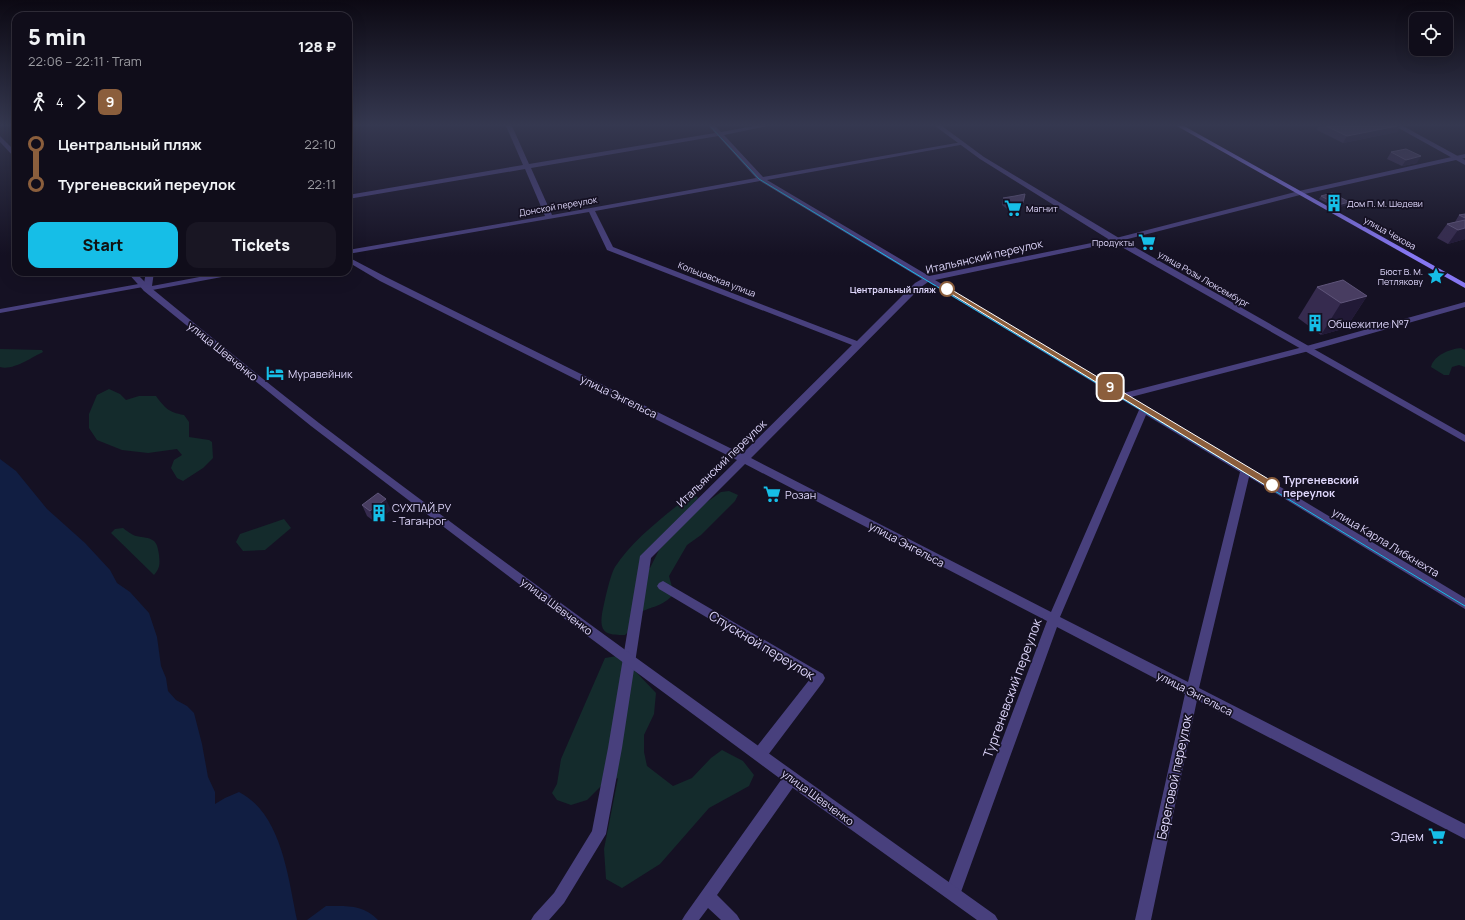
<!DOCTYPE html>
<html lang="en">
<head>
<meta charset="utf-8">
<style>
  body { margin:0; font-family:Manrope,sans-serif; background:#191623; color:#f1f3f6; height:100vh; display:flex; flex-direction:column; font-size:15px; white-space:nowrap }
  * { box-sizing:border-box; margin:0 }
  p { font-size:13px; color:#9c9ca2 }
  .icon { flex:none; width:22px; height:22px; fill:none; stroke:currentColor; stroke-width:2; stroke-linecap:round; stroke-linejoin:round }
  .map { position:relative; flex:1; overflow:hidden }
  .panel { position:absolute; left:12px; top:12px; width:340px; height:264px; display:flex; flex-direction:column; background:#100d1a; border-radius:12px; box-shadow:0 4px 16px #0002,0 0 0 1px #302d39 }
  .panel>* { flex:none }
  .badge { padding:0 8px; border-radius:6px; font-size:14px; line-height:26px }
  .fabs { position:absolute; left:1409px; top:12px; display:grid; gap:8px }
  .fabs a { display:grid; place-items:center; width:44px; height:44px; border-radius:8px; background:#100d1a; box-shadow:0 4px 16px #0002,0 0 0 1px #302d39; font-size:20px }
  .map>.badge { position:absolute; translate:-50% -50%; box-shadow:0 0 0 2px #fff }
  .legs { display:flex; align-items:center; gap:6px; height:44px; padding:0 16px; font-size:13px }
  .legs p { margin-inline-start:auto }
  .head { display:flex; align-items:center; justify-content:space-between; height:68px; padding:0 16px }
  h1 { font-size:22px; font-weight:800; line-height:30px }
  .action { display:flex; gap:8px; margin-top:auto; padding:8px 16px }
  .action a { flex:1; height:46px; border-radius:12px; background:#16bee7; color:#111; font-size:16px; font-weight:800; line-height:46px; text-align:center }
  .action a+a { background:#191623; color:#f1f3f6 }
  ul { padding:0 16px; list-style:none }
  li { display:flex; align-items:center; gap:14px; height:40px; font-size:15px }
  li i { display:grid; place-items:center; width:6px; height:100%; margin:0 5px; background:currentColor }
  li i::after { content:''; width:10px; height:10px; margin:-5px; border:3px solid; border-radius:50%; background:#100d1a }
  li p { margin-inline-start:auto }
  li:first-child i { background:linear-gradient(#0000 50%,currentColor 0) }
  li:last-child i { background:linear-gradient(currentColor 50%,#0000 0) }
  .map>svg:first-child { display:block }
</style>
</head>
<body>
<div class="map">
<svg width="1465" height="920" viewBox="0 0 1465 920">
  <rect width="100%" height="100%" fill="#151123"/>
  <g fill="#142b2c">
    <path d="M 1461,348 L 1465,350 L 1465,367 L 1459,365 L 1452,367 L 1449,375 L 1444,375 L 1431,367 C 1434,355 1450,349 1461,348 Z"/>
    <path d="M 0,349 L 42,350 L 43,352 C 32,357 13,371 0,367 Z"/>
    <path d="M 109,389 L 120,394 L 126,400 L 139,396 L 156,396 C 165,408 168,412 184,415 L 189,422 L 189,437 L 209,440 L 212,442 L 213,458 L 203,468 L 183,481 L 177,478 L 171,468 L 174,460 L 182,455 L 177,449 L 148,453 L 122,450 L 97,440 L 89,428 L 89,414 L 97,395 Z"/>
    <path d="M 729,491 L 738,495 L 735,501 L 701,535 L 687,545 L 669,576 L 674,594 C 661,607 656,605 641,612 L 639,622 L 625,635 C 608,635 599,634 602,614 C 604,604 610,575 615,567 C 634,538 667,514 693,493 L 698,498 L 652,553 L 647,566 L 650,568 L 659,550 L 700,507 L 721,492 Z"/>
    <path d="M 284,519 L 291,528 L 265,550 L 243,551 L 236,542 L 240,534 Z"/>
    <path d="M 123,528 C 127,531 132,535 136,536 C 151,539 157,537 159,555 C 160,564 160,568 154,575 L 111,533 L 115,529 Z"/>
    <path d="M 617,656 L 633,665 L 636,672 L 656,693 L 654,714 L 644,735 L 644,752 L 647,766 L 673,786 L 692,778 L 711,758 L 722,750 L 743,761 L 754,775 L 749,786 L 709,808 L 660,864 L 622,888 L 606,879 L 604,849 L 618,778 L 602,785 L 587,800 L 571,805 L 557,800 L 552,793 L 557,784 L 561,759 L 605,658 Z"/>
  </g>
  <g fill="#111e42">
    <path d="M 0,459 L 16,471 L 47,509 L 85,543 L 110,570 L 117,583 L 130,592 L 149,613 L 157,637 L 161,666 L 166,678 L 168,691 L 176,700 L 187,706 L 194,713 L 202,744 L 208,777 L 215,792 L 215,804 L 225,798 L 239,792 C 282,814 288,878 297,920 L 0,920 Z"/>
    <path d="M 326,906 C 346,906 363,904 378,920 L 307,920 Z"/>
  </g>
  <g fill="none" stroke-linecap="round" stroke-linejoin="round">
    <g fill="#48407d" fill-rule="evenodd">
      <path d="M 506,126 L 512,126 L 529,164 L 715,133 L 709,126 L 715,126 L 721,132 L 754,126 L 768,126 L 724,135 L 763,177 L 962,142 L 963,143 L 960,145 L 767,180 L 929,276 L 1116,238 L 1299,191 L 1465,154 L 1465,158 L 1300,195 L 1116,242 L 935,280 L 1124,393 L 1303,347 L 1465,302 L 1465,307 L 1309,351 L 1131,397 L 1465,598 L 1465,609 L 1249,477 L 1199,688 L 1465,824 L 1465,839 L 1197,700 L 1151,920 L 1135,920 L 1185,694 L 1057,627 L 961,892 L 958,897 L 953,900 L 948,897 L 945,892 L 1047,621 L 745,464 L 651,558 L 622,748 L 606,834 L 564,903 L 549,920 L 531,920 L 534,915 L 554,893 L 592,831 L 608,748 L 640,556 L 737,460 L 380,281 L 348,262 L 348,257 L 386,277 L 742,454 L 852,345 L 607,250 L 589,212 L 348,254 L 348,250 L 545,216 L 525,169 L 348,199 L 348,195 L 523,165 ZM 718,136 L 756,178 L 552,215 L 531,168 ZM 760,181 L 922,279 L 915,283 L 857,341 L 613,247 L 595,211 ZM 928,282 L 1139,410 L 1051,612 L 751,458 L 921,287 ZM 1146,415 L 1240,472 L 1188,682 L 1060,617 Z"/>
      <path d="M 146,272 L 154,272 L 152,286 L 226,272 L 242,272 L 238,274 L 147,291 L 144,291 L 143,287 L 0,313 L 0,309 L 144,283 Z"/>
      <path d="M 663,581 L 823,674 L 825,678 L 823,682 L 765,759 L 760,761 L 755,759 L 753,754 L 755,749 L 810,679 L 659,589 L 657,586 L 659,583 Z"/>
      <path d="M 791,771 L 796,773 L 798,778 L 796,783 L 717,895 L 737,915 L 740,920 L 721,920 L 708,908 L 699,920 L 682,920 L 685,915 L 786,773 Z"/>
    </g>
    <g fill="#48407d" fill-rule="evenodd">
      <path d="M 935,126 L 942,126 L 984,157 L 1119,238 L 1465,435 L 1465,442 L 1113,242 L 980,159 Z"/>
      <path d="M 1395,126 L 1403,126 L 1465,160 L 1465,165 Z"/>
      <path d="M 0,136 L 16,152 L 16,158 L 14,157 L 0,142 Z"/>
      <path d="M 127,272 L 135,272 L 150,287 C 206,333 262,379 319,423 C 541,592 768,753 995,915 L 998,920 L 977,920 L 786,783 L 582,632 L 311,426 L 144,291 Z"/>
    </g>
    <path fill="#8677f2" fill-rule="evenodd" d="M 1177,126 L 1184,126 L 1465,283 L 1465,288 Z"/>
    <path stroke="#16bee7" stroke-width="1" d="M 710,126 L 759,179 L 1465,606"/>
  </g>
  <g fill="#362b4f">
    <path d="M 1319,126 L 1400,126 L 1397,132 L 1343,143 L 1317,130 Z"/>
    <path d="M 1391,152 L 1417,163 L 1402,166 L 1387,159 Z"/>
    <path d="M 1025,194 L 1021,210 L 1011,212 L 1002,205 L 1003,198 L 1015,196 Z"/>
    <path d="M 1321,196 L 1347,205 L 1336,208 L 1319,199 Z"/>
    <path d="M 1465,214 L 1465,239 L 1448,244 L 1437,238 L 1447,224 L 1455,222 L 1459,215 Z"/>
    <path d="M 1317,287 L 1367,296 L 1346,328 L 1321,335 L 1298,318 Z"/>
    <path d="M 362,505 L 391,510 L 375,522 L 367,516 Z"/>
  </g>
  <g fill="#211936">
    <path d="M 1397,126 L 1400,126 L 1397,132 L 1343,143 L 1347,136 Z"/>
    <path d="M 1421,156 L 1417,163 L 1402,166 L 1406,160 Z"/>
    <path d="M 1349,202 L 1347,205 L 1336,208 L 1338,205 Z"/>
    <path d="M 1023,203 L 1021,210 L 1011,212 L 1013,205 Z"/>
    <path d="M 1465,228 L 1465,239 L 1448,244 L 1458,230 Z"/>
    <path d="M 1367,296 L 1346,328 L 1321,335 L 1341,303 Z"/>
    <path d="M 386,499 L 391,510 L 375,522 L 370,511 Z"/>
  </g>
  <g fill="#483d61" stroke="#5f557a">
    <path d="M 1326,126 L 1397,126 L 1347,136 Z"/>
    <path d="M 1406,149 L 1421,156 L 1406,160 L 1391,152 Z"/>
    <path d="M 1332,193 L 1349,202 L 1338,205 L 1321,196 Z"/>
    <path d="M 1025,194 L 1023,203 L 1013,205 L 1003,198 L 1015,196 Z"/>
    <path d="M 1465,214 L 1465,218 L 1459,215 Z"/>
    <path d="M 1465,220 L 1465,228 L 1458,230 L 1447,224 Z"/>
    <path d="M 1343,280 L 1367,296 L 1341,303 L 1317,287 Z"/>
    <path d="M 378,493 L 386,499 L 370,511 L 362,505 Z"/>
  </g>
  <linearGradient id="sky" x2="0" y2="1"><stop stop-color="#0c0913"/><stop offset="0.49" stop-color="#353850"/><stop offset="1" stop-color="#353850" stop-opacity="0"/></linearGradient>
  <rect width="1465" height="255" fill="url(#sky)"/>
  <path fill="#8b5e3c" stroke="#fff" d="M 947,287 L 1275,483 L 1275,488 L 1270,488 L 945,290 L 944,289 Z"/>
  <defs>
    <g id="building-bare" transform="scale(1.38)"><path d="M-4-6H4V6H1V3H-1V6H-4ZM-2.5-4.3h1.7v1.8h-1.7ZM.8-4.3h1.7v1.8H.8ZM-2.5-1h1.7V.8h-1.7ZM.8-1h1.7V.8H.8Z" fill="#16bee7" stroke="#151123" stroke-width="2.5" paint-order="stroke"/></g>
    <g id="supermarket-bare" transform="scale(1.38)"><path d="M-6-5.5h2.5l.6 2H6L4.5 2H-2.5L-4.4-4H-6ZM-1.5 3.2a1.3 1.3 0 1 0 .1 0ZM3 3.2a1.3 1.3 0 1 0 .1 0Z" fill="#16bee7" stroke="#151123" stroke-width="2.5" paint-order="stroke"/></g>
    <g id="sight-bare" transform="scale(1.38)"><path d="M0-6L1.8-2.2L6-1.7L2.9 1.2L3.7 5.4L0 3.3L-3.7 5.4L-2.9 1.2L-6-1.7L-1.8-2.2Z" fill="#16bee7" stroke="#151123" stroke-width="2.5" paint-order="stroke"/></g>
    <g id="hotel-bare" transform="scale(1.38)"><path d="M-6-4.5h1.5V1H6V5H4.5V3h-9V5H-6ZM-4 0a1.8 1.8 0 1 1 3.6 0ZM.5 0V-2.5h3Q6-2.5 6 0Z" fill="#16bee7" stroke="#151123" stroke-width="2.5" paint-order="stroke"/></g>
  </defs>
  <g fill-rule="evenodd">
    <use href="#building-bare" x="1334" y="203"/>
    <use href="#supermarket-bare" x="1013" y="208"/>
    <use href="#supermarket-bare" x="1147" y="242"/>
    <use href="#sight-bare" x="1436" y="276"/>
    <use href="#building-bare" x="1315" y="323"/>
    <use href="#hotel-bare" x="275" y="373"/>
    <use href="#supermarket-bare" x="772" y="494"/>
    <use href="#building-bare" x="379" y="513"/>
    <use href="#supermarket-bare" x="1437" y="836"/>
  </g>
  <g fill="#fff" stroke="#8b5e3c" stroke-width="2">
    <circle cx="947" cy="289" r="7"/>
    <circle cx="1272" cy="485" r="7"/>
  </g>
  <g text-anchor="middle" dominant-baseline="central" stroke-width="3.5" stroke-linejoin="round" paint-order="stroke">
    <g font-size="9" fill="#ded6fb" stroke="#151123" text-anchor="start">
      <text x="1347" y="203">Дом П. М. Шедеви</text>
      <text x="1026" y="208">Магнит</text>
      <text x="1134" y="242" text-anchor="end">Продукты</text>
      <text x="1423" y="271" text-anchor="end">Бюст В. М.<tspan x="1423" dy="10">Петлякову</tspan></text>
    </g>
    <g font-size="9" fill="#ded6fb" stroke="#151123">
      <text transform="translate(558 206) rotate(-10)">Донской переулок</text>
      <text transform="translate(1390 233) rotate(29)">улица Чехова</text>
      <text transform="translate(717 279) rotate(21)">Кольцовская улица</text>
      <text transform="translate(1204 279) rotate(30)">улица Розы Люксембург</text>
    </g>
    <g font-size="9" font-weight="bold" fill="#ded6fb" stroke="#151123" text-anchor="end">
      <text x="936" y="289">Центральный пляж</text>
    </g>
    <g font-size="11" fill="#ded6fb" stroke="#151123">
      <text transform="translate(984 256) rotate(-13)">Итальянский переулок</text>
      <text transform="translate(223 351) rotate(39)">улица Шевченко</text>
      <text transform="translate(619 396) rotate(26)">улица Энгельса</text>
      <text transform="translate(721 463) rotate(-44)">Итальянский переулок</text>
      <text transform="translate(1386 542) rotate(31)">улица Карла Либкнехта</text>
      <text transform="translate(907 544) rotate(28)">улица Энгельса</text>
      <text transform="translate(557 606) rotate(37)">улица Шевченко</text>
      <text transform="translate(1195 693) rotate(27)">улица Энгельса</text>
      <text transform="translate(818 797) rotate(36)">улица Шевченко</text>
    </g>
    <g font-size="11" fill="#ded6fb" stroke="#151123" text-anchor="start">
      <text x="1328" y="323">Общежитие №7</text>
      <text x="288" y="373">Муравейник</text>
      <text x="785" y="494">Розан</text>
      <text x="392" y="507">СУХПАЙ.РУ<tspan x="392" dy="13">- Таганрог</tspan></text>
    </g>
    <g font-size="11" font-weight="bold" fill="#ded6fb" stroke="#151123" text-anchor="start">
      <text x="1283" y="479">Тургеневский<tspan x="1283" dy="13">переулок</tspan></text>
    </g>
    <g font-size="13" fill="#ded6fb" stroke="#151123">
      <text transform="translate(762 645) rotate(31)">Спускной переулок</text>
      <text transform="translate(1012 688) rotate(-70)">Тургеневский переулок</text>
      <text transform="translate(1174 777) rotate(-78)">Береговой переулок</text>
    </g>
    <g font-size="13" fill="#ded6fb" stroke="#151123" text-anchor="end">
      <text x="1424" y="836">Эдем</text>
    </g>
  </g>
</svg>
<div class="fabs">
<a><svg class="icon" aria-label="locate" viewBox="0 0 24 24"><circle cx="12" cy="12" r="6"/><path d="M12 2v4M12 18v4M2 12h4M18 12h4"/></svg></a>
</div>
<b class="badge" style="left:1110px;top:387px;background:#8b5e3c;color:#fff">9</b>
<section class="panel">
<div class="head"><div><h1>5 min</h1><p>22:06 – 22:11 · Tram</p></div><b>128 ₽</b></div>
<div class="legs"><svg class="icon" aria-label="walk" viewBox="0 0 24 24"><circle cx="13" cy="4" r="2"/><path d="M13 8l-2 6 4 7M11 14l-3 7M7 12l3-4h3l4 4"/></svg>4<svg class="icon" aria-label="forward" viewBox="0 0 24 24"><path d="M9 5l7 7-7 7"/></svg><b class="badge" style="background:#8b5e3c;color:#fff">9</b></div>
<ul>
<li><i style="color:#8b5e3c"></i><b>Центральный пляж</b><p>22:10</p></li>
<li><i style="color:#8b5e3c"></i><b>Тургеневский переулок</b><p>22:11</p></li>
</ul>
<div class="action"><a>Start</a><a>Tickets</a></div>
</section>
</div>
</body>
</html>
